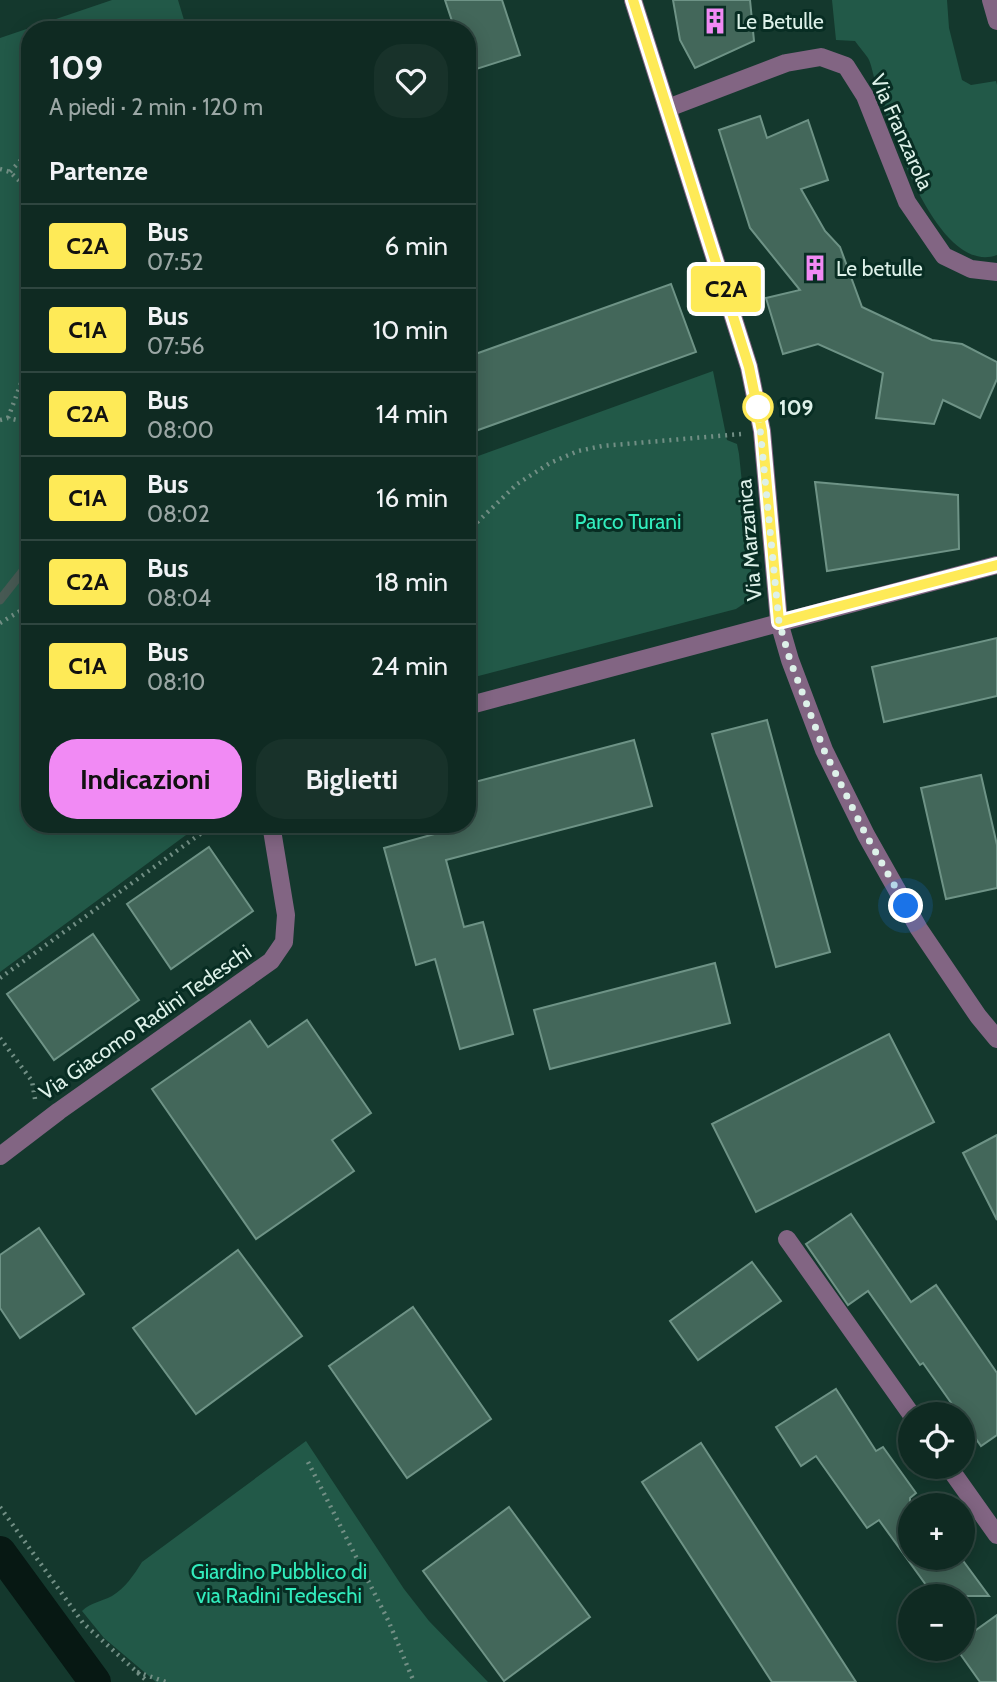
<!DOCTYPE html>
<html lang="it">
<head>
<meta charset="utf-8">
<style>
  body { margin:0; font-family:Cabin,sans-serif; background:#18322a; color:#f1f3f6; height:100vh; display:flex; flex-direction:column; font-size:26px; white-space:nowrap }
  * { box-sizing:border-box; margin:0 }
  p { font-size:23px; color:#9ba7a5 }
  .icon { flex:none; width:38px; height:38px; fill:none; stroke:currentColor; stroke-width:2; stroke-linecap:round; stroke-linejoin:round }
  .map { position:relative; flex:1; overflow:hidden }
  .sheet { position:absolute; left:21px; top:21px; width:455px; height:812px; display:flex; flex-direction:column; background:#0f2a22; border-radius:28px; box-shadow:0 4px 18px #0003,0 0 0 2px #2f4640 }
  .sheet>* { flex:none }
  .badge { padding:0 14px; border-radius:5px; font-size:24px; line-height:46px }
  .fabs { position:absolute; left:898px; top:1402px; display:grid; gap:14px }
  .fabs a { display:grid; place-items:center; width:77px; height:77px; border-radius:50%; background:#0f2a22; box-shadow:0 4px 18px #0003,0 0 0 2px #2f4640; font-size:35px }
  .you { position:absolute; width:35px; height:35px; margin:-18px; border:5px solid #fff; border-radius:50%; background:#1a73e8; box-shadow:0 0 0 10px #1a73e833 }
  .map>.badge { position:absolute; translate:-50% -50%; box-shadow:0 0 0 4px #fff }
  h2 { padding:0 28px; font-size:26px; line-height:63px }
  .round { display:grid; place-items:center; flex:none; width:74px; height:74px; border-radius:28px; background:#18322a }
  .summary { display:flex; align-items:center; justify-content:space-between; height:119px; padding:0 28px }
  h1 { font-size:33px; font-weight:800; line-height:52px }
  .primary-button { display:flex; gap:14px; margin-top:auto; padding:14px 28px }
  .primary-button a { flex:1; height:80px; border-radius:28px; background:#f18af4; color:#111; font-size:28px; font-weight:800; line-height:80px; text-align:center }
  .primary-button a+a { background:#18322a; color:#f1f3f6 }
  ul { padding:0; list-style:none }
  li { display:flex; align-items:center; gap:21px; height:84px; padding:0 28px; border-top:2px solid #2f4640 }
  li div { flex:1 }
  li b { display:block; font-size:26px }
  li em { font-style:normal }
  li .badge { min-width:77px; font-weight:700; text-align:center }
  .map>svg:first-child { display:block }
</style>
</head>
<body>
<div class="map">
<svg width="997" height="1682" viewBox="0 0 997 1682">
  <rect width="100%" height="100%" fill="#14382d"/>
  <g fill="#225948">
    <path d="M 112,0 L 178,0 L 187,30 L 30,30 L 30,824 L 201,824 L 0,972 L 0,38 Z"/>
    <path d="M 832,0 L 947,0 L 949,28 L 962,80 L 971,85 L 996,81 L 997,85 L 997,255 C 937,277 889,125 876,84 C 873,76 872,65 868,58 C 864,52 859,47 855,41 L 836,40 Z"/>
    <path d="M 713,371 L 727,440 L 737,444 L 739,454 L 753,589 L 748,601 L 736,609 L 467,679 L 467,460 Z"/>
    <path d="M 306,1441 L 404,1589 L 429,1621 L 488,1682 L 156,1682 L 104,1638 L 82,1611 C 91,1602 101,1602 112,1596 C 125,1588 134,1575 142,1562 Z"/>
  </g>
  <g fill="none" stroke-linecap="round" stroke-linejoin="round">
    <path stroke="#475953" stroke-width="9" d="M 0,600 L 30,562"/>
    <path stroke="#071813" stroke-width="32" d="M 0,1552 L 95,1682"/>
  </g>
  <g fill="#43675a" stroke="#6e9386" stroke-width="2">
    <path d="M 445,0 L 502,0 L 520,55 L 467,72 L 467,30 L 455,30 Z"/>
    <path d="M 673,0 L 750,0 L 754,41 L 695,68 L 680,40 Z"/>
    <path d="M 760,116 L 767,138 L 808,120 L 828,180 L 801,189 L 825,231 L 840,247 L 862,307 L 932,340 L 962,344 L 997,362 L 997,379 L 980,418 L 943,400 L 934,424 L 876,418 L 883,373 L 818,344 L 783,354 L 766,298 L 800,290 L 750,228 L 719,130 Z"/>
    <path d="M 671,284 L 696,352 L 467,434 L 467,357 Z"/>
    <path d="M 815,482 L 958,495 L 959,549 L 827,571 Z"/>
    <path d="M 997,638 L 997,696 L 884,722 L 872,667 Z"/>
    <path d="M 767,720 L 830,952 L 776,967 L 712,734 Z"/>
    <path d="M 634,740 L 652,806 L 446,860 L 464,927 L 483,922 L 513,1034 L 460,1049 L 435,959 L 416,965 L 384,848 L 467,825 L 467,784 Z"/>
    <path d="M 981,775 L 997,845 L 997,888 L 946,899 L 921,788 Z"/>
    <path d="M 209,847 L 253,911 L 171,969 L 127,904 Z"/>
    <path d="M 93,934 L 139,1000 L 54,1060 L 7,994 Z"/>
    <path d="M 715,963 L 730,1023 L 550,1069 L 534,1010 Z"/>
    <path d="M 307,1020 L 371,1113 L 332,1140 L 354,1171 L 256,1239 L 152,1089 L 250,1021 L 268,1047 Z"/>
    <path d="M 889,1034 L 934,1122 L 756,1212 L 712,1124 Z"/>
    <path d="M 997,1135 L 997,1220 L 963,1153 Z"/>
    <path d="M 851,1214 L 911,1302 L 936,1285 L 997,1373 L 997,1435 L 981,1446 L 962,1419 L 962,1414 L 959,1414 L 923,1363 L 920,1365 L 868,1291 L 848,1305 L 806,1244 Z"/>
    <path d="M 39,1228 L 84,1294 L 20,1338 L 0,1308 L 0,1255 Z"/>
    <path d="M 238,1250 L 302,1336 L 196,1414 L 133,1328 Z"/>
    <path d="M 752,1262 L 781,1301 L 698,1360 L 670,1321 Z"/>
    <path d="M 413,1307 L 491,1419 L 407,1478 L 329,1366 Z"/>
    <path d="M 836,1389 L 876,1451 L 883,1447 L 916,1493 L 910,1498 L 910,1558 L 961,1558 L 989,1596 L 934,1596 L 879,1520 L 867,1528 L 816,1456 L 801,1466 L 776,1427 Z"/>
    <path d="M 701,1443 L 856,1682 L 772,1682 L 642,1482 Z"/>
    <path d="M 509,1507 L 590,1617 L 504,1681 L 423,1571 Z"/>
    <path d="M 997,1615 L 997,1682 L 980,1682 L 956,1648 L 962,1648 L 962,1640 Z"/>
  </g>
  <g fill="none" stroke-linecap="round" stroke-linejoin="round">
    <g stroke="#728f85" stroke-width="4.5" stroke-dasharray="2 5" stroke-linecap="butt">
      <path d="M 0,169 L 10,172 L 30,191"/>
      <path d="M 10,172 L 30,150"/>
      <path d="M 8,418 L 30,359"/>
      <path d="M 0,420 L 8,418 L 30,423"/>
      <path d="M 467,532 L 517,484 L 550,463 L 578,451 L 602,446 L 741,434"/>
      <path d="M 0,623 L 30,605"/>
      <path d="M 0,978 L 214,824"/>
      <path d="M 0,1038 L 32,1081 L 35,1099"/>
      <path d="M 308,1462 L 388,1620 L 414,1682"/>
      <path d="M 0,1507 L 83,1623 L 148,1682"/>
      <path d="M 137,1672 L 166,1682"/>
    </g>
    <g stroke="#826583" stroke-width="18">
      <path d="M 633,0 L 749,367 L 762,431 L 779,622 L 790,660 L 824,750 L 866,835 L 919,929 L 978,1016 L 997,1039"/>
      <path d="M 991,0 L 997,21"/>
      <path d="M 668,108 L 786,63 L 821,57 L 846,66 L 865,96 L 907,202 L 944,256 L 971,269 L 997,272"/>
      <path d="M 467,706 L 997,565"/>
      <path d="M 0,1156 L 59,1111 L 271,961 L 284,942 L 286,915 L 271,824"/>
      <path d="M 787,1239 L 911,1414"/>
      <path d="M 948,1466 L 997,1535"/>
    </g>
  </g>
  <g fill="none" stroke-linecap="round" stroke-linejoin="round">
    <g stroke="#fff" stroke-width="16">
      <path id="line" d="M 633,0 L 749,367 L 762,431 L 779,622 L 997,565"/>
    </g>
    <use href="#line" stroke="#feea57" stroke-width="10"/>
    <path stroke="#ddf1e9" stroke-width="7" stroke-dasharray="0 12.6" d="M 758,407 L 779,622 L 790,660 L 824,750 L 866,835 L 906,906"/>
  </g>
  <defs>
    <g id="building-bare" transform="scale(2.1)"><path d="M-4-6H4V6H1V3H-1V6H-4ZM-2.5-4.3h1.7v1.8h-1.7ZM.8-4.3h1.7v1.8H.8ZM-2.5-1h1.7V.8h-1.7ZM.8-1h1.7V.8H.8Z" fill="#f18af4" stroke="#082d23" stroke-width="2.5" paint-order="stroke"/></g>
  </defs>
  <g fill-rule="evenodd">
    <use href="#building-bare" x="715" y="21"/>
    <use href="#building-bare" x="815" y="268"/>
  </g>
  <circle fill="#fff" stroke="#feea57" stroke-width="3.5" cx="758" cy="407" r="14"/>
  <g text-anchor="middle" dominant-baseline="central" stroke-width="6" stroke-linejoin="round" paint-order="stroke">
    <g font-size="21" fill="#ddf1e9" stroke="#082d23" text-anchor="start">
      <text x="736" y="21">Le Betulle</text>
      <text x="836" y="268">Le betulle</text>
    </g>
    <g font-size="21" fill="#ddf1e9" stroke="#082d23">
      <text transform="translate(902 132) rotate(66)">Via Franzarola</text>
      <text transform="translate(749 540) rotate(-95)">Via Marzanica</text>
      <text transform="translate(145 1022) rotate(-35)">Via Giacomo Radini Tedeschi</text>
    </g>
    <g font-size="21" font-weight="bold" fill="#ddf1e9" stroke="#082d23" text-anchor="start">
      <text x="779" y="407">109</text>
    </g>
    <g font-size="21" fill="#32edbd" stroke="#082d23">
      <text x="628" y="521">Parco Turani</text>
      <text x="279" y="1571">Giardino Pubblico di<tspan x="279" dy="24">via Radini Tedeschi</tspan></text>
    </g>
  </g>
</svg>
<div class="fabs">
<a><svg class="icon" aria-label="locate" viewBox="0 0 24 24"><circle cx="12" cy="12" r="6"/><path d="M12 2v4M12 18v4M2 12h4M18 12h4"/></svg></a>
<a>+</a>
<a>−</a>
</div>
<div class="you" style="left:906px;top:906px"></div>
<b class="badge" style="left:726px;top:289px;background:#feea57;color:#111">C2A</b>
<section class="sheet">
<div class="summary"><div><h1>109</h1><p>A piedi · 2 min · 120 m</p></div><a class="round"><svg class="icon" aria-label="heart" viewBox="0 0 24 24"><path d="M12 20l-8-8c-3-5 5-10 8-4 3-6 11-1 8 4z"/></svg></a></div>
<h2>Partenze</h2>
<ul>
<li><span class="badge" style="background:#feea57;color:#111">C2A</span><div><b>Bus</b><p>07:52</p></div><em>6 min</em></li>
<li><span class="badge" style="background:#feea57;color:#111">C1A</span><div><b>Bus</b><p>07:56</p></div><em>10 min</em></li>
<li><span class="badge" style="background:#feea57;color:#111">C2A</span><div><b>Bus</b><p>08:00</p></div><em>14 min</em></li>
<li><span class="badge" style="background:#feea57;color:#111">C1A</span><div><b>Bus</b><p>08:02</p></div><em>16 min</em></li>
<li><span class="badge" style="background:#feea57;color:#111">C2A</span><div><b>Bus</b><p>08:04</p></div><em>18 min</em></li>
<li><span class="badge" style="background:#feea57;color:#111">C1A</span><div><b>Bus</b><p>08:10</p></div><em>24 min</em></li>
</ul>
<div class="primary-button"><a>Indicazioni</a><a>Biglietti</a></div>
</section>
</div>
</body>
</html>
